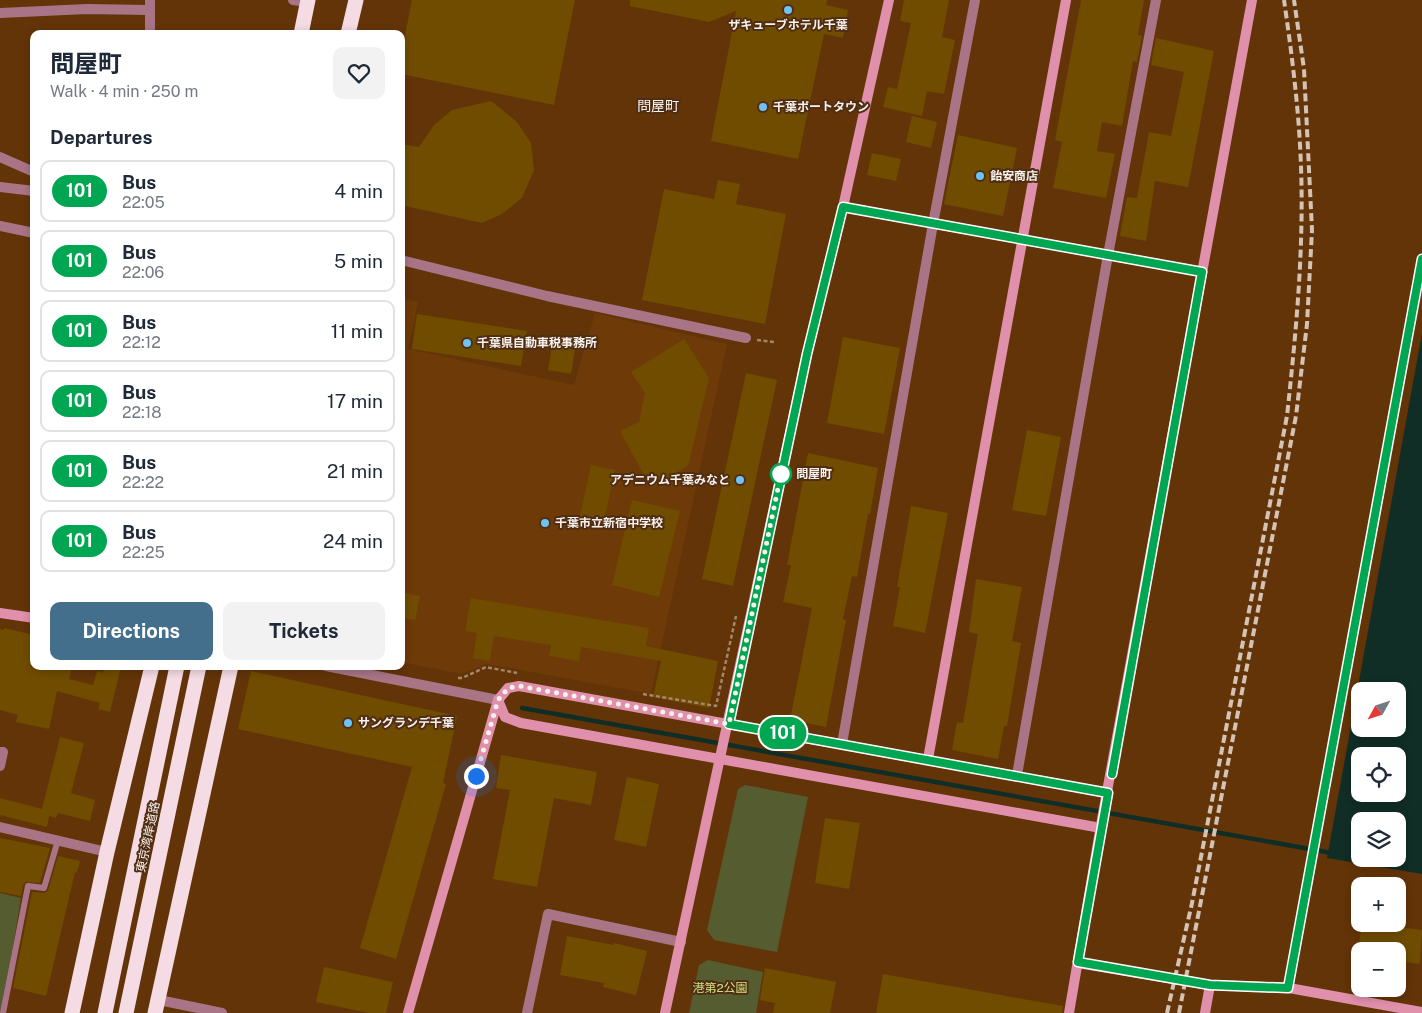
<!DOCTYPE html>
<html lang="en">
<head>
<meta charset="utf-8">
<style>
  body { margin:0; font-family:"Public Sans","Noto Sans JP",sans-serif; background:#f2f2f3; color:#1f2937; height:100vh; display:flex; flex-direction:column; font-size:19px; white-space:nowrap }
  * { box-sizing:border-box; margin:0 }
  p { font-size:16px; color:#747a83 }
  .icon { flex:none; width:28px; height:28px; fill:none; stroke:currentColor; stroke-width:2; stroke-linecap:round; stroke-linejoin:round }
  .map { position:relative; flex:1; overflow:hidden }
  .sheet { position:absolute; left:30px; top:30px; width:375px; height:640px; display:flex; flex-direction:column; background:#fff; border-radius:10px; box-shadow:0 2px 8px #0003 }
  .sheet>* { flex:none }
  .badge { padding:0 10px; border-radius:16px; font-size:18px; line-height:32px }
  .needle { width:32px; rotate:230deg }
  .controls { position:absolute; left:1351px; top:682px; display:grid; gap:10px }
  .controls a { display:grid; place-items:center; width:55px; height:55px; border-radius:10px; background:#fff; box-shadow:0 2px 8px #0003; font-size:25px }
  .you { position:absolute; width:25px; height:25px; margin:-12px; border:4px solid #fff; border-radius:50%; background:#1a73e8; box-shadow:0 0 0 8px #1a73e833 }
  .map>.badge { position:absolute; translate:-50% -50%; box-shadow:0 0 0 2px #fff }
  h2 { padding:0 20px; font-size:19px; line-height:45px }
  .round { display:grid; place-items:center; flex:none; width:52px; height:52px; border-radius:10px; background:#f2f2f3 }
  .head { display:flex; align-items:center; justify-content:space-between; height:85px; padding:0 20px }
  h1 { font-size:24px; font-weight:700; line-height:38px }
  .action { display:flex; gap:10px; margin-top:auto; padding:10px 20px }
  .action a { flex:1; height:58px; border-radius:10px; background:#436e8c; color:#fff; font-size:20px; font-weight:700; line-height:58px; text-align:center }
  .action a+a { background:#f2f2f3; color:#1f2937 }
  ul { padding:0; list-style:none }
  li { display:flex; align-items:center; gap:15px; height:62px; margin:0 10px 8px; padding:0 10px; border:2px solid #e0e1e3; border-radius:10px }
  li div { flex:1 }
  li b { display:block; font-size:19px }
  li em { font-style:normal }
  li .badge { min-width:55px; font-weight:700; text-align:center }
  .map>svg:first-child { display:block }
</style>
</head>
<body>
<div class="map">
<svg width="1422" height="1013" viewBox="0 0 1422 1013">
  <rect width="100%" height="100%" fill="#633408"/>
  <path fill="#6e3a07" d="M 401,299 L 418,302 L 408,349 L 574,385 L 595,313 L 727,344 L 651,694 L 487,664 L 461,674 L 401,662 Z"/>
  <g fill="#545c30">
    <path d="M 745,785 L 808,797 L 777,952 L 714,940 L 707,930 L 738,789 Z"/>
    <path d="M 0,893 L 21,898 L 2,1013 L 0,1013 Z"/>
    <path d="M 708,960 L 763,972 L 756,1013 L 689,1013 L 699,965 Z"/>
  </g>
  <path fill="#102d26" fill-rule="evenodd" d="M 1422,333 L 1422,874 L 1327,858 ZM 1360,691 L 1398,691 L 1398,729 L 1360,729 ZM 1360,756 L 1398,756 L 1398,794 L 1360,794 ZM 1360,821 L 1398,821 L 1398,859 L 1360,859 Z"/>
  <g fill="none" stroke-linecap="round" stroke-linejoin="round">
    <path stroke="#102d26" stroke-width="4.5" d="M 522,708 L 1332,853"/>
  </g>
  <g fill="#704c00">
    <path d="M 412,0 L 575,0 L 554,105 L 401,74 L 401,55 Z"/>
    <path d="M 630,0 L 827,0 L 826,5 L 848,10 L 843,38 L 824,34 L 798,159 L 711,141 L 736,11 L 709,22 L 630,6 Z"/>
    <path d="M 904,0 L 949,0 L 942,37 L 955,40 L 944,94 L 927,91 L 922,116 L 883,107 L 888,87 L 897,89 L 911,23 L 900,21 Z"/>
    <path d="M 1081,0 L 1144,0 L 1138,35 L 1142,36 L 1137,62 L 1133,61 L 1122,126 L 1102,122 L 1097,151 L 1115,154 L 1106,198 L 1053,188 L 1062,142 L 1055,140 Z"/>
    <path d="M 1156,38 L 1214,51 L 1188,187 L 1155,181 L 1146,241 L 1120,236 L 1127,197 L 1137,198 L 1149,132 L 1171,136 L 1184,72 L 1151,65 Z"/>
    <path d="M 491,101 L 517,122 L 531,143 L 534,170 L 522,198 L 502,214 L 482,223 L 401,205 L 401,144 L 419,147 L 434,125 L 452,110 Z"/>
    <path d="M 912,116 L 937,122 L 931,148 L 906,142 Z"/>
    <path d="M 958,135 L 1017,148 L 1003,216 L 944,204 Z"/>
    <path d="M 872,153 L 901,159 L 896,181 L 867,175 Z"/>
    <path d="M 718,180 L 740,184 L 736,204 L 786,214 L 765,324 L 642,300 L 664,189 L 714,199 Z"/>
    <path d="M 417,314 L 527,331 L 521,366 L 412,349 Z"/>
    <path d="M 843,337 L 900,348 L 884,434 L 827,423 Z"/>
    <path d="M 684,339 L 709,378 L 688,466 L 651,488 L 620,431 L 639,422 L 645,393 L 631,372 Z"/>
    <path d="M 552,346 L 575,350 L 571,374 L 548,370 Z"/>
    <path d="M 746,373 L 777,380 L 733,586 L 702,579 Z"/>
    <path d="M 1027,430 L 1061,437 L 1046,516 L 1012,510 Z"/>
    <path d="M 808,453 L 878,468 L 870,514 L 868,514 L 857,577 L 852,576 L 843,619 L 846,620 L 826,727 L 790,720 L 812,608 L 783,602 L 791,565 L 787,565 Z"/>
    <path d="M 591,465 L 615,470 L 603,526 L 579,521 Z"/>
    <path d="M 632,500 L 680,511 L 659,597 L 612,585 Z"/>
    <path d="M 911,506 L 948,513 L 925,633 L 893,626 L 900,587 L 897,587 Z"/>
    <path d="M 976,579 L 1022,587 L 1012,641 L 1021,643 L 1007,726 L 1004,726 L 998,759 L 952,750 L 957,722 L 963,723 L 978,634 L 969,632 Z"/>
    <path d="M 401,592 L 420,596 L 415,620 L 401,618 Z"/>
    <path d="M 471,598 L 649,628 L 646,646 L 718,661 L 709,708 L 653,697 L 661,661 L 581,647 L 579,661 L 549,656 L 551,645 L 494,636 L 490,661 L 473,658 L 477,633 L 465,631 Z"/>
    <path d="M 4,628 L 34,635 L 34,666 L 72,666 L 69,679 L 93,685 L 97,671 L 103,673 L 105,666 L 121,666 L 110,712 L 98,709 L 100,703 L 57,691 L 49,729 L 16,722 L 18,715 L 0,710 L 0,629 L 4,630 Z"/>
    <path d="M 251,671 L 457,716 L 443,783 L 446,784 L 396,959 L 360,948 L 412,767 L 238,729 Z"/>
    <path d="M 60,737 L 84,743 L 71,793 L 95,800 L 90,821 L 58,813 L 56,818 L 49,816 L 47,827 L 0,815 L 0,798 L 42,809 Z"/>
    <path d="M 501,755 L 597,772 L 591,805 L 554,798 L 537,887 L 493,879 L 510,790 L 496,788 Z"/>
    <path d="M 627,777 L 659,784 L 646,847 L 614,840 Z"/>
    <path d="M 825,818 L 860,823 L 849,889 L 815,883 Z"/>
    <path d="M 0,838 L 50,848 L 40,883 L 26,882 L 23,885 L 21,896 L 0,892 Z"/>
    <path d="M 58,856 L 80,861 L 77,873 L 75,872 L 46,996 L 13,988 L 32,892 L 44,893 L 48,891 Z"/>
    <path d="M 1362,924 L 1390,924 L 1390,926 L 1422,930 L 1420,964 L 1398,961 L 1398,951 L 1358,951 Z"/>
    <path d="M 567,936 L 613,945 L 614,943 L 647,951 L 636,995 L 603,987 L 604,983 L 560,975 Z"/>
    <path d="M 324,967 L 393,982 L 386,1013 L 369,1013 L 316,1002 Z"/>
    <path d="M 765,968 L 836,982 L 830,1013 L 773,1013 L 775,1003 L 760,1000 Z"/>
    <path d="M 883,974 L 1063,1006 L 1062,1013 L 876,1013 Z"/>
  </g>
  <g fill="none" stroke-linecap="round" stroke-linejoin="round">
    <g stroke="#a4866b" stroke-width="2.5" stroke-dasharray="4 2.5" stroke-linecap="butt">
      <path d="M 757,340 L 774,342"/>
      <path d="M 458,678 L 462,678 L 486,667 L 517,673"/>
      <path d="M 643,694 L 716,706 L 736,616"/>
    </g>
    <g stroke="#a97586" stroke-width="6">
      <path d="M 1289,988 L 1422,259"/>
      <path d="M 3,1013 L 28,886 L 44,888 L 58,840"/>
    </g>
    <g stroke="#a97586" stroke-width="10">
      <path d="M 150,0 L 150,34"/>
      <path d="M 293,0 L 308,2"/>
      <path d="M 0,13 L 87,9 L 149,10"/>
      <path d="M 0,157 L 34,172"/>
      <path d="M 0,187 L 34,191"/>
      <path d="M 0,226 L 34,233"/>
      <path d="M 401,260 L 547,296 L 746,338"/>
      <path d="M 326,666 L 498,700"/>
      <path d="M 842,744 L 933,224 L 975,0"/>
      <path d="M 0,752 L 3,752 L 0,766"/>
      <path d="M 1017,775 L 1108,255 L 1156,0"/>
      <path d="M 0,827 L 107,852"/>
      <path d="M 159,1000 L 222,1013"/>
      <path d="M 527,1013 L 548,914 L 681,942"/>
    </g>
    <g stroke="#e190ac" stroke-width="10">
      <path d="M 843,207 L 1202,272"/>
      <path d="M 0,613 L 34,618"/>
      <path d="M 498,700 L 505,717 L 521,723 L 1101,828"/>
      <path d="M 928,759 L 1066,0"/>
      <path d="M 1078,963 L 1210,985 L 1289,988 L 1422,1012"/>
      <path d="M 408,1013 L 498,700 L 508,688 L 519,686 L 1108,793"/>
      <path d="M 665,1013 L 807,354 L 843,207 L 889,0"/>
      <path d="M 1069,1013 L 1102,819 L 1252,0"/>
      <path d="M 1205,1013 L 1210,985"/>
    </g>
    <g stroke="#f5dbe3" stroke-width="15">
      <path d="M 301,34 L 308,0"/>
      <path d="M 348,34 L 356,0"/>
      <path d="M 72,1013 L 107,852 L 152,666"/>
      <path d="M 105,1013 L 177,666"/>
      <path d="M 126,1013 L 199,666"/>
      <path d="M 155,1013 L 231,666"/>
    </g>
    <g stroke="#d4c3b4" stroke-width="4" stroke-dasharray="8 4" stroke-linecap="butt">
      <path d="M 1167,1013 L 1192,903 L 1287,416 C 1296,333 1304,250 1301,166 C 1299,110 1292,55 1284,0"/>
      <path d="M 1179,1013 L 1296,416 L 1307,324 L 1312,230 L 1304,69 L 1294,0"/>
    </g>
  </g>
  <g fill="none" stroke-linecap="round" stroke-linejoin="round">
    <g stroke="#fff" stroke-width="11">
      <path id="line" d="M 1112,774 L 1202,272 L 843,207 L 807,354 L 729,724 L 1108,793 L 1078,962 L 1210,985 L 1288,988 L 1422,259"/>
    </g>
    <use href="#line" stroke="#00a651" stroke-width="8"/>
    <path stroke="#f9f2ed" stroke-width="5" stroke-dasharray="0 9" d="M 476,776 L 498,700 L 508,688 L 519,686 L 729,724 L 781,474"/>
  </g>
  <g fill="#70c2f4" stroke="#502e13" stroke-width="2">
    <circle cx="788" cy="10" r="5"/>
    <circle cx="763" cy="107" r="5"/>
    <circle cx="980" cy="176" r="5"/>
    <circle cx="467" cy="343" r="5"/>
    <circle cx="740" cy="480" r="5"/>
    <circle cx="545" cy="523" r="5"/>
    <circle cx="348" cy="723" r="5"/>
  </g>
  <circle fill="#fff" stroke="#00a651" stroke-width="2.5" cx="781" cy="474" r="10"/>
  <g text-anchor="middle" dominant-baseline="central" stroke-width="4" stroke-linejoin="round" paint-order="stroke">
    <g font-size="12" font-weight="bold" fill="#f9f2ed" stroke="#502e13" text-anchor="start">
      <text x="788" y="25" text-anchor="middle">ザキューブホテル千葉</text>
      <text x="773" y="107">千葉ポートタウン</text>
      <text x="990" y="176">飴安商店</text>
      <text x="477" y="343">千葉県自動車税事務所</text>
      <text x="730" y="480" text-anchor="end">アデニウム千葉みなと</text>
      <text x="555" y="523">千葉市立新宿中学校</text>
      <text x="358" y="723">サングランデ千葉</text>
    </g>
    <g font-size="12" font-weight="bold" fill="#f9f2ed" stroke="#502e13" text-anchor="start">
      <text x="796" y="474">問屋町</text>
    </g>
    <g font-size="12" fill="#f9f2ed" stroke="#502e13">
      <text transform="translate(148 837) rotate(-78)">東京湾岸道路</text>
    </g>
    <g font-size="12" fill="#cfe181" stroke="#502e13">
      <text x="720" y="988">港第2公園</text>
    </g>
    <g font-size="14" fill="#f9f2ed" stroke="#502e13">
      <text x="658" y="106">問屋町</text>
    </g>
  </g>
</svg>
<div class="controls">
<a><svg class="needle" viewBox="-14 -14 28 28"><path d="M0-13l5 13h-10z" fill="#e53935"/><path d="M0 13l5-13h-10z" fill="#747a83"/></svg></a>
<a><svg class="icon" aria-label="locate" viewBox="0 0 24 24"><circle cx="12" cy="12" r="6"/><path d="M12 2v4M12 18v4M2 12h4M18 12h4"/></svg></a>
<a><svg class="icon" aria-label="layers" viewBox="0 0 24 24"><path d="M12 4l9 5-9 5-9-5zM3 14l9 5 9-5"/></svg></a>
<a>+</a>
<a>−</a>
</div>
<div class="you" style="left:476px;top:776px"></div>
<b class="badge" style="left:783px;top:733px;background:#00a651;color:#fff">101</b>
<section class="sheet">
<div class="head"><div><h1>問屋町</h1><p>Walk · 4 min · 250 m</p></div><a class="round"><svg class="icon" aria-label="heart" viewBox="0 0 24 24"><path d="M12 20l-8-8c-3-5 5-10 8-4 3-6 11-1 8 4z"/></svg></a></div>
<h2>Departures</h2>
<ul>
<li><span class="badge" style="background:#00a651;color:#fff">101</span><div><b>Bus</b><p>22:05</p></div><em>4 min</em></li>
<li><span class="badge" style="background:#00a651;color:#fff">101</span><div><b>Bus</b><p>22:06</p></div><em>5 min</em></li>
<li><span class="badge" style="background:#00a651;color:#fff">101</span><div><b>Bus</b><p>22:12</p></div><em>11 min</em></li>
<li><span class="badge" style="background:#00a651;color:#fff">101</span><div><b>Bus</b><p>22:18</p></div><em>17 min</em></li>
<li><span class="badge" style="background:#00a651;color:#fff">101</span><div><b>Bus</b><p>22:22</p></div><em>21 min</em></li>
<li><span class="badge" style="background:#00a651;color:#fff">101</span><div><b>Bus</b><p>22:25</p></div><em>24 min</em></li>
</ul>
<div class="action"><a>Directions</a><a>Tickets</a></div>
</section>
</div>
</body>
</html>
